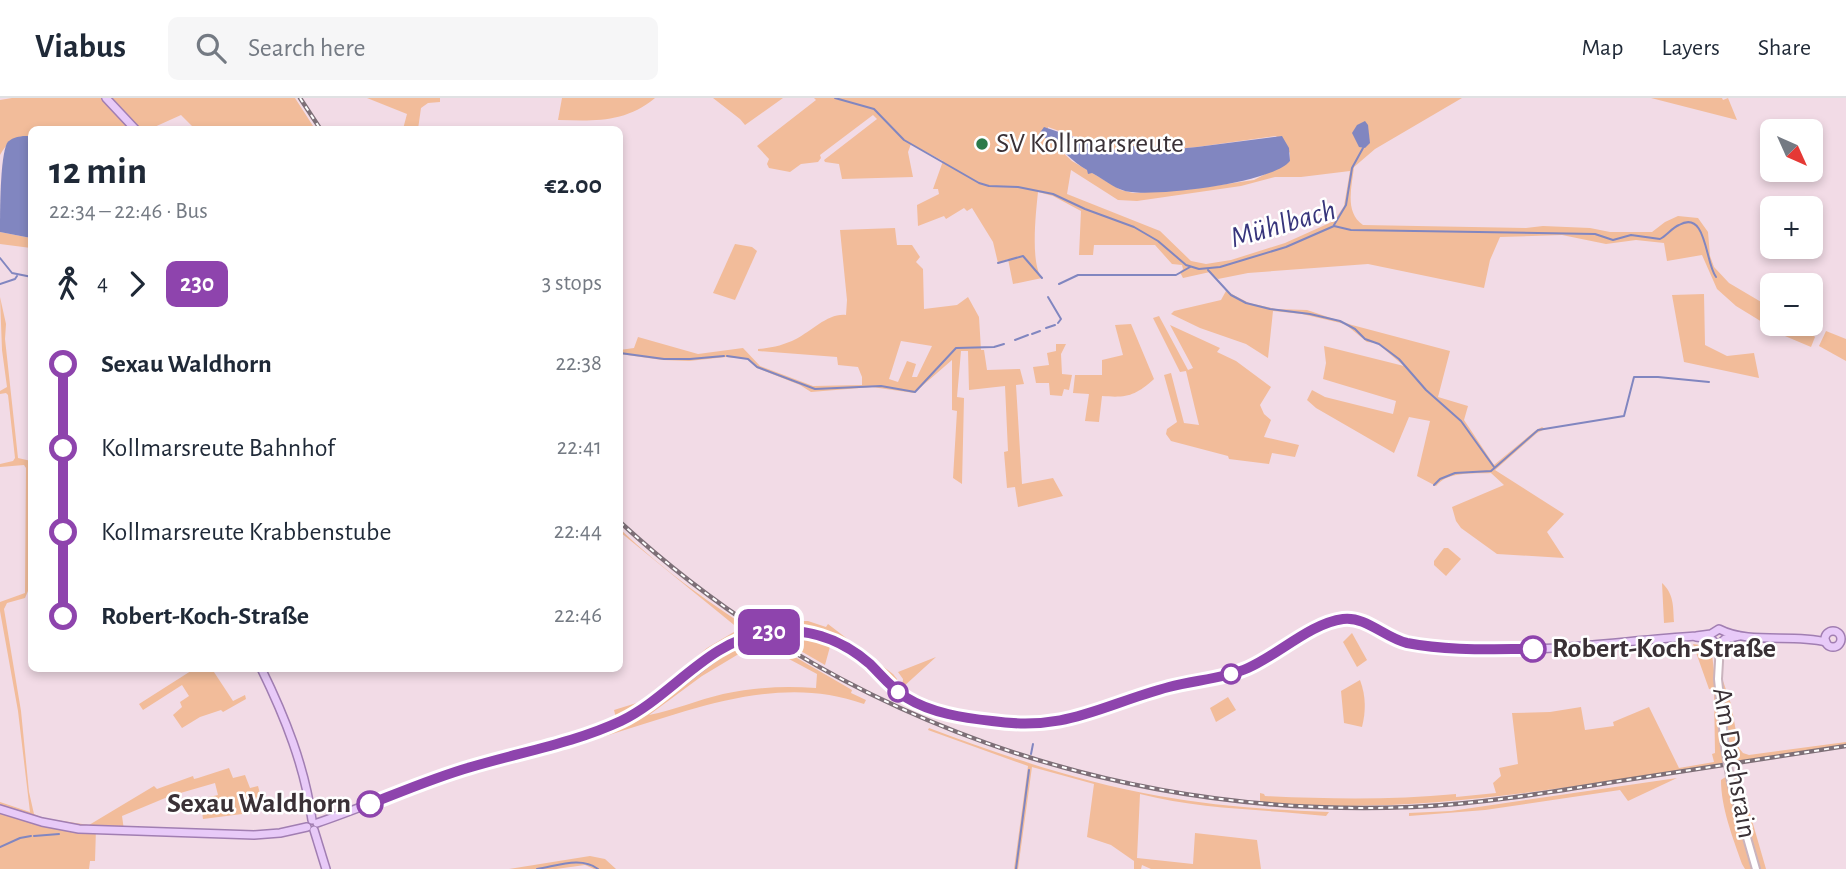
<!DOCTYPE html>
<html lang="en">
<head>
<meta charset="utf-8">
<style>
  body { margin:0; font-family:"Alegreya Sans",sans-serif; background:#f6f6f7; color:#1f2937; height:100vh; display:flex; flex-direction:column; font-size:26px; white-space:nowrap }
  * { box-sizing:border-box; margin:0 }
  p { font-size:23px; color:#747a83 }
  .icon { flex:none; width:38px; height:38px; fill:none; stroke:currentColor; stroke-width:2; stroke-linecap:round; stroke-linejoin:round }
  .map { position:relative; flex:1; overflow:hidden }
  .panel { position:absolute; left:28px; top:28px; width:595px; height:546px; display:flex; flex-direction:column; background:#fff; border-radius:10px; box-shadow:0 4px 10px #0003 }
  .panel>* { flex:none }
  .badge { padding:0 14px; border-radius:10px; font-size:24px; line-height:46px }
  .needle { width:46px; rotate:135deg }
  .controls { position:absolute; left:1760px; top:21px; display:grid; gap:14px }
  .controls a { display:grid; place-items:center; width:63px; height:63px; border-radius:10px; background:#fff; box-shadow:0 4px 10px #0003; font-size:35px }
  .map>.badge { position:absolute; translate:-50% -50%; box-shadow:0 0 0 4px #fff }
  .legs { display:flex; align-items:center; gap:10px; height:77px; padding:0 21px; font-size:23px }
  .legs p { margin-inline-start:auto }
  .headline { display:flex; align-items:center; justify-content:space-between; height:119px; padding:0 21px }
  h1 { font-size:38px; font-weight:700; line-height:52px }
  ul { padding:0 21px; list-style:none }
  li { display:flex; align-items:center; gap:24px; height:84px; font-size:26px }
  li i { display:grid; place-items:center; width:10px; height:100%; margin:0 9px; background:currentColor }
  li i::after { content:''; width:18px; height:18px; margin:-9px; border:5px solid; border-radius:50%; background:#fff }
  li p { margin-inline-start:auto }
  li:first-child i { background:linear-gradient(#0000 50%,currentColor 0) }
  li:last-child i { background:linear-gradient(currentColor 50%,#0000 0) }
  header { display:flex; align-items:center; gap:42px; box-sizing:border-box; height:98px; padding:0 35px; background:#fff; border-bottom:2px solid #e0e1e3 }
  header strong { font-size:33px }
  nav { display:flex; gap:38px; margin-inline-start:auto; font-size:24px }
  .search { width:490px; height:63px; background:#f6f6f7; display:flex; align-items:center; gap:18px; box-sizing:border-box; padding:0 24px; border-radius:10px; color:#747a83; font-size:26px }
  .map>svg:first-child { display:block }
</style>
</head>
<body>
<header>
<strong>Viabus</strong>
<div class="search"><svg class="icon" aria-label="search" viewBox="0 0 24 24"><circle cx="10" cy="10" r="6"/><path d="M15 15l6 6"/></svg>Search here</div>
<nav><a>Map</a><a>Layers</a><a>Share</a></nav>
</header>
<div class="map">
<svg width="1846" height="771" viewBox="0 0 1846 771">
  <rect width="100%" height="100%" fill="#f2dbe6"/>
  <g fill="#f2bc9a" fill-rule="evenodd">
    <path d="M 12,0 L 295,0 L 315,31 L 195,31 L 181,17 L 150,31 L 32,32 L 31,38 C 16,38 7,44 0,57 L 0,2 Z"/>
    <path d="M 367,0 L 440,0 L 440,4 L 428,5 L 421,10 L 418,31 L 403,31 L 407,16 Z"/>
    <path d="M 562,0 L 655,0 C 625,25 594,23 558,22 Z"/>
    <path d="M 713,0 L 783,0 L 745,27 L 740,21 Z"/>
    <path d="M 814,0 L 1462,0 L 1375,51 L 1354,69 C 1352,88 1344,114 1363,127 L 1526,130 L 1543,128 L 1590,130 L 1610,134 L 1652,134 L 1665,124 L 1678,118 L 1698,120 L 1708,134 L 1710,158 L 1714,169 L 1729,185 L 1773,211 L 1773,226 L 1804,226 L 1815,239 L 1811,249 L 1785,238 L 1736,208 L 1717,191 L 1702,157 L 1667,163 L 1664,145 L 1636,142 L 1606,146 L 1562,137 L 1500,139 L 1490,162 L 1484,190 L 1368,166 L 1248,175 L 1218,181 L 1210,174 L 1183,180 L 1180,174 L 1183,171 L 1182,167 L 1172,166 L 1155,147 L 1094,147 L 1093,157 L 1079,157 L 1081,113 L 1053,98 L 1038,94 C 1036,113 1030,166 1042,180 L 1013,186 L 1008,161 L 998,165 L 993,144 L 972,110 L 967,113 L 964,110 L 946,121 L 944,118 L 918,128 L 917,107 L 939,96 L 938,91 L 933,91 L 943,63 L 911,46 L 908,54 L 913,79 L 842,81 L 839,66 L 825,64 L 824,62 L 877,21 L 873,17 L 820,57 L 821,60 L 818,64 L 801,66 L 790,74 L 769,70 L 767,66 L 769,61 L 757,48 L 816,2 ZM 1048,29 L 1112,52 L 1139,47 L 1176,51 L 1197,49 L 1276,38 L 1290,55 L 1290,63 L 1254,82 L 1192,91 L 1133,95 L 1121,92 L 1072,63 L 1048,41 ZM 1071,72 L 1118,102 L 1137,103 L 1241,88 L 1275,79 L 1301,79 L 1350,73 L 1344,108 L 1334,123 L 1285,145 L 1231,162 L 1206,166 L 1191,163 L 1160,133 L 1067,96 Z"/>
    <path d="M 1651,0 L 1722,0 L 1723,2 L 1728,0 L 1737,22 Z"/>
    <path d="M 895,130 L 897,147 L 912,147 L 920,159 L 916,164 L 923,171 L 924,211 L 957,207 L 968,199 L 979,219 L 981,252 L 984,252 L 987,272 L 1020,271 L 1024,286 L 1016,287 L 1022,386 L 1053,380 L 1063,398 L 1018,409 L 1015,389 L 1007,390 L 1004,354 L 1008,353 L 1005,288 L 969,292 L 968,253 L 961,253 L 957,299 L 964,300 L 962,386 L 953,380 L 957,313 L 952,312 L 952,262 L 914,295 L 872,289 L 811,294 L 800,287 L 757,270 L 747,261 L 726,259 L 689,263 L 662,262 L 620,256 L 620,252 L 634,250 L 638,239 L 698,256 L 743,250 L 760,268 L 813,288 L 862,287 L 862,279 L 858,269 L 838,267 L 837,259 L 758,253 L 758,251 C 772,250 784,247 796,241 C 812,233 828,215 846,217 L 847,202 L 840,132 ZM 901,243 L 932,248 L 917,279 L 912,279 L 916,266 L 907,263 L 898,284 L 889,281 Z"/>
    <path d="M 0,134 L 31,140 L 31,150 L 0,146 Z"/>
    <path d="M 735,146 L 752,149 L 757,153 L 735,202 L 713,195 Z"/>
    <path d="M 1226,193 L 1249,205 L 1276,211 L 1307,212 L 1352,227 L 1450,253 L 1438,299 L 1468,308 L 1464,322 L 1494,367 L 1535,333 L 1542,329 L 1545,331 L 1537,335 L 1495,372 L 1564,416 L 1547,434 L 1564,460 L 1497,456 L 1461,430 L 1456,423 L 1452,409 L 1504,387 L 1491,375 C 1473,376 1448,373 1436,388 L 1417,378 L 1430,323 L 1409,319 L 1394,355 L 1316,310 L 1307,302 L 1312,292 L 1325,299 L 1393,316 L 1396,303 L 1323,281 L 1326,265 L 1324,248 L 1404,268 L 1377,245 L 1367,244 L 1345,226 L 1302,216 L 1273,213 L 1268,260 L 1246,246 L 1200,230 L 1171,216 L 1174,213 L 1221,202 Z"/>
    <path d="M 1704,196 L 1705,247 L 1727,258 L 1754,255 L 1759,280 L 1684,264 L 1672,197 Z"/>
    <path d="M 0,199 L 6,226 L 5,241 L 18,360 L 31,363 L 28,388 L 28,493 L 25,500 L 7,505 L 4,511 L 21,613 L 29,694 L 34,716 L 43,720 L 89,727 L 154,688 L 157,691 L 193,678 L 194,681 L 198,680 L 229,670 L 233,680 L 245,677 L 250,690 L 258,688 L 262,703 L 256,704 L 258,714 L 203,721 L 202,713 L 193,714 L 192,703 L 218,697 L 215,685 L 170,698 L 122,718 L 124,732 L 96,730 L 95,763 L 90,763 L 89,771 L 0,771 L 0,704 L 30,714 L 18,613 L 0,513 L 0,504 L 25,495 L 26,370 L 24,367 L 0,369 L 0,366 L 13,363 L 15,360 L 8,297 L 6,295 L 0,296 L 0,293 L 7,289 L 2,252 Z"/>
    <path d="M 1159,218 L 1188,272 L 1193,270 L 1170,227 L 1220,250 L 1217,254 L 1236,263 L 1271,289 L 1260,307 L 1264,316 L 1271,322 L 1264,339 L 1299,347 L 1295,359 L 1272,355 L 1269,366 L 1229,361 L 1228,358 L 1171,343 L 1166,336 L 1167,331 L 1177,324 L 1164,277 L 1171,275 L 1184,325 L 1199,327 L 1186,273 L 1180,274 L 1153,220 Z"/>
    <path d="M 1131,226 L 1154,281 C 1135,298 1127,300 1102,298 L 1099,324 L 1085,323 L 1089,296 L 1073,295 L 1075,277 L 1102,277 L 1102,262 L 1123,257 L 1115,227 Z"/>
    <path d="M 1826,233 L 1846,241 L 1846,263 L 1819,248 Z"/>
    <path d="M 1056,246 L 1066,246 L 1061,256 L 1062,276 L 1072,277 L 1069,292 L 1064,291 L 1062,298 L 1050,297 L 1049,285 L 1036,285 L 1033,269 L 1049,267 L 1047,255 L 1056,253 Z"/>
    <path d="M 620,431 C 689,497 770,545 852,592 L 851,595 L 866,602 L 864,606 C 779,575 691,612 609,637 C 563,651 516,663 470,675 L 470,665 L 583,634 L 616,620 L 614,612 L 643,603 L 707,550 L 739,531 L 620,434 ZM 774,553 L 817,576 L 816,590 C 784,588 755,589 723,596 C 698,602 674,612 649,617 L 702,578 L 737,557 Z"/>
    <path d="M 1444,450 L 1448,450 L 1461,461 L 1446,478 L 1434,467 L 1434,463 Z"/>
    <path d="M 1662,485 C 1674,496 1673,508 1674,524 L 1664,525 Z"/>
    <path d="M 782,523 L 808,523 L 826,529 L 828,526 L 893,576 L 897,581 L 896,584 L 893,586 L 888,581 L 884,585 C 867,569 852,555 831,545 L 825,567 L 780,541 L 783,537 Z"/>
    <path d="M 1352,535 L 1367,562 L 1357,569 L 1343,544 Z"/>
    <path d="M 1693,546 L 1707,548 L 1712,556 L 1725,665 C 1571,688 1417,719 1260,704 L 1260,695 L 1264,696 L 1265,698 C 1329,701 1392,702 1456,696 L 1456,699 L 1496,695 L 1493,685 L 1501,678 L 1499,670 L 1518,666 L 1512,615 L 1550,614 L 1581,609 L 1585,632 L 1614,628 L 1613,624 L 1649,609 L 1679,670 L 1714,664 L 1712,656 L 1715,655 L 1714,592 L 1709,591 Z"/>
    <path d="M 936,559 L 902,590 L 903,581 L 898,574 Z"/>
    <path d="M 194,571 L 212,571 L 233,603 L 245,597 L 246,601 L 223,614 L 221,612 L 200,619 L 182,630 L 173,617 L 182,609 L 180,604 L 189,598 L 182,587 L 143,612 L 139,606 Z"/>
    <path d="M 1360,582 C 1366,598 1366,613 1362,629 L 1344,625 L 1341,593 Z"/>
    <path d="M 1721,582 L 1723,583 L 1731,606 L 1739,650 L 1743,655 L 1749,657 L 1846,644 L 1846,647 L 1731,664 Z"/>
    <path d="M 1228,599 L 1236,612 L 1216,624 L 1210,610 Z"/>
    <path d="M 929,630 C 1004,658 1080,684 1159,698 C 1215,708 1272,712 1329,714 L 1326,718 C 1265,711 1201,712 1140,696 L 1137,760 L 1193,766 L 1195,735 L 1257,742 L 1261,771 L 1151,771 L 1142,767 L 1141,771 L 1134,771 L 1134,763 L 1111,747 L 1087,739 L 1094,686 L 1032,669 L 1018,771 L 1014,771 L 1028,668 L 928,632 Z"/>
    <path d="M 1738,674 L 1766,771 L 1758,771 L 1743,722 L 1734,677 Z"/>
    <path d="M 1727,678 L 1735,716 L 1752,771 L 1745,771 L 1742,766 C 1733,740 1721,710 1721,682 Z"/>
    <path d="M 1677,680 L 1628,703 L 1620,692 L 1485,712 L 1409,718 L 1409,715 L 1451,713 Z"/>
    <path d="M 590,758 L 605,761 L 616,771 L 594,771 L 585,767 L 556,771 L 509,771 Z"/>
  </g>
  <g fill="#8186c0">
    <path d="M 1365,23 L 1368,27 L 1370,45 L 1365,50 L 1359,49 L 1352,35 L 1357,27 Z"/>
    <path d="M 1044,29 L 1112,52 L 1139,47 L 1176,51 L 1197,49 L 1282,38 L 1289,50 L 1290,63 C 1272,85 1160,98 1131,94 C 1117,93 1105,82 1092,75 L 1088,76 L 1087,72 C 1071,63 1062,50 1049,42 C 1046,40 1042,39 1039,36 Z"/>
    <path d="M 23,38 L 31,38 L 31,140 L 0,134 C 0,113 0,60 7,45 C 11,40 17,39 23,38 Z"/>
  </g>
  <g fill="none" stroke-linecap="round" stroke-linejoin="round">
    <g stroke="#8186c0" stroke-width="2">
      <path d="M 835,0 L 874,11 L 904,42 L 979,85 L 989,88 L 1018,89 L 1053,96 L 1085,111 L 1134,129 L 1158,143 L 1186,167 L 1199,171 L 1220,169 L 1286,149 L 1334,128 L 1351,132 L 1595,136 L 1613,142 L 1631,137 L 1660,141 C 1667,137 1672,130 1679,127 C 1707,111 1705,165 1716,179"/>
      <path d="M 1334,127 L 1346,107 L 1352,70 L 1363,50"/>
      <path d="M 0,160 L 12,175 L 32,179"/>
      <path d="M 998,165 L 1023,158 L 1042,180"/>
      <path d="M 1208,172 L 1231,197 L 1246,205 L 1270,211 L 1310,216 L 1340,223 L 1355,231 L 1365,241 L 1379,246 L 1399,261 L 1426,292 L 1461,323 L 1494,369"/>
      <path d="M 0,186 L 15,181 L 17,178"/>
      <path d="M 1059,186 L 1078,177 L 1176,177 L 1190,169"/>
      <path d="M 1048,199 L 1061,221 L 1058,225"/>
      <path d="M 1046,230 L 1055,227"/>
      <path d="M 1032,236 L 1040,233"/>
      <path d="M 1015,242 L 1028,237"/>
      <path d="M 620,255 L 664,261 L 690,261 L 724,258"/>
      <path d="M 727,258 L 748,261 L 757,269 L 815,291 L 881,288 L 915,294 L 956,250 L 994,249 L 1004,246"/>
      <path d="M 1434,387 L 1440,381 L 1455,375 L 1491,373 L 1538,332 L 1624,318 L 1634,279 L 1658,279 L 1709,284"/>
      <path d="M 1031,656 L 1033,646"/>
      <path d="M 34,738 L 59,736"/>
      <path d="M 0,749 L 20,740 L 31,738"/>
      <path d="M 537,771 C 557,768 581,758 598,771"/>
      <path d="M 1016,771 L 1029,672"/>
    </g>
    <g stroke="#cab4be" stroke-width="10">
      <g id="minor">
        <path d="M 1720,546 L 1718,581 L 1725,650"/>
        <path d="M 1731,684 L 1756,771"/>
      </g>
    </g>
    <g stroke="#a17eb2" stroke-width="10">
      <g id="major">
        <path d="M 106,0 L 136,32"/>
        <circle cx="1833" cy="541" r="8"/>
        <path d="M 784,533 C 819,535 848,545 874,570 C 885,581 895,594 909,602 C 940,619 993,626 1028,627 C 1078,628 1123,600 1171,588 C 1196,582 1223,581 1248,570 C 1278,557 1309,527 1341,521 C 1365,517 1384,539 1405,544 C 1423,549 1444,549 1463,550 C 1541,556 1618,543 1696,538 L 1711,536 L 1719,531 C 1750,547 1792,535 1826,544"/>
        <path d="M 1696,539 L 1711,541 L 1718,547 L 1725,541 L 1739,538"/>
        <path d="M 261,570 C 285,619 305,669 312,722"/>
        <path d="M 0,711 L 42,724 L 79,731 L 254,737 L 280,735 L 307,729"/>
        <path d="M 317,725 C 367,708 416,686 467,670 C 521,653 579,645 630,619 C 671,598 702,562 744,540"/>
        <path d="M 314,732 L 326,771"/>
      </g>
    </g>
    <use href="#minor" stroke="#fff" stroke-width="6"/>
    <use href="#major" stroke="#e8caf8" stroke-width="7"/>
    <g stroke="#7d6f77" stroke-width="4.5">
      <g id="rail">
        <path d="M 300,0 L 321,32"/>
        <path d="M 620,424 C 835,622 1120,721 1412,709 C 1479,706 1546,695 1613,684 C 1691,672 1768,660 1846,648"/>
      </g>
    </g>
    <use href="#rail" stroke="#fff" stroke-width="2" stroke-dasharray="5" stroke-linecap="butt"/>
    <g stroke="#cab4be" stroke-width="10" stroke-linecap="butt">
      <path id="minor-bridge" d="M 1725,650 L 1731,684"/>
    </g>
    <g stroke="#a17eb2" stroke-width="10" stroke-linecap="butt">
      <path id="major-bridge" d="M 744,540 L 784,533"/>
    </g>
    <use href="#minor-bridge" stroke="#fff" stroke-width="6"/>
    <use href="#major-bridge" stroke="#e8caf8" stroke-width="7"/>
  </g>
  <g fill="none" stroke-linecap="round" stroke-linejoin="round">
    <g stroke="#fff" stroke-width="16">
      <path id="line-1" d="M 370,706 C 403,693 436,679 471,669 C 521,654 574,645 621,623 C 671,599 708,543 765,535 C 804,528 840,540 870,566 C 882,578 892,591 907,600 C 931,615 964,620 992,623 C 1067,634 1101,607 1169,589 C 1195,582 1223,581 1248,570 C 1278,557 1311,525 1343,521 C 1366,518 1385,540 1407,545 C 1448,553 1492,551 1533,551"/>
    </g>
    <use href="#line-1" stroke="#8e44ad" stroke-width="10"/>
  </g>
  <circle fill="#2c7a4a" stroke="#fff" stroke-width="2.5" cx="982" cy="46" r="7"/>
  <g fill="#fff" stroke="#8e44ad" stroke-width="3.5">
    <circle cx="1533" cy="551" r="12"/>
    <circle cx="1231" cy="576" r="9"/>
    <circle cx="898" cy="594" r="9"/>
    <circle cx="370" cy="706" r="12"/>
  </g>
  <g text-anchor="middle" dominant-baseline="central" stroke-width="5" stroke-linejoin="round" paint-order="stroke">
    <g font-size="28" fill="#3a3136" stroke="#fff" text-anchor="start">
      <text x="996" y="46">SV Kollmarsreute</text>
    </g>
    <g font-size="28" font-weight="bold" fill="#3a3136" stroke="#fff" text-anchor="start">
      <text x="1552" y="551">Robert-Koch-Straße</text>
      <text x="351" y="706" text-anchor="end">Sexau Waldhorn</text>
    </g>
    <g font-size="28" fill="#3a3136" stroke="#fff">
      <text transform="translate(1734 665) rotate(80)">Am Dachsrain</text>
    </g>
    <g font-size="30" font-style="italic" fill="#37357c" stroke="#fff">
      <text transform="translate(1283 126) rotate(-16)">Mühlbach</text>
    </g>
  </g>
</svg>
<div class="controls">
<a><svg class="needle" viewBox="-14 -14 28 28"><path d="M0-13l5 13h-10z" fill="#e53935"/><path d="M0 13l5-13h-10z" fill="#747a83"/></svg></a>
<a>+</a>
<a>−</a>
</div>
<b class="badge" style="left:769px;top:534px;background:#8e44ad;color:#fff">230</b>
<section class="panel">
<div class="headline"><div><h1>12 min</h1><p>22:34 – 22:46 · Bus</p></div><b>€2.00</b></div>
<div class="legs"><svg class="icon" aria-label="walk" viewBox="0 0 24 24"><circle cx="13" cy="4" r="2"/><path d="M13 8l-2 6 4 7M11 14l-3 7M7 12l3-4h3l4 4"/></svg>4<svg class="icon" aria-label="forward" viewBox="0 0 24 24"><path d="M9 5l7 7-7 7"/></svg><b class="badge" style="background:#8e44ad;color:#fff">230</b><p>3 stops</p></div>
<ul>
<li><i style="color:#8e44ad"></i><b>Sexau Waldhorn</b><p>22:38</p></li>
<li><i style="color:#8e44ad"></i><span>Kollmarsreute Bahnhof</span><p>22:41</p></li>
<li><i style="color:#8e44ad"></i><span>Kollmarsreute Krabbenstube</span><p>22:44</p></li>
<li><i style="color:#8e44ad"></i><b>Robert-Koch-Straße</b><p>22:46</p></li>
</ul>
</section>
</div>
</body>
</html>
